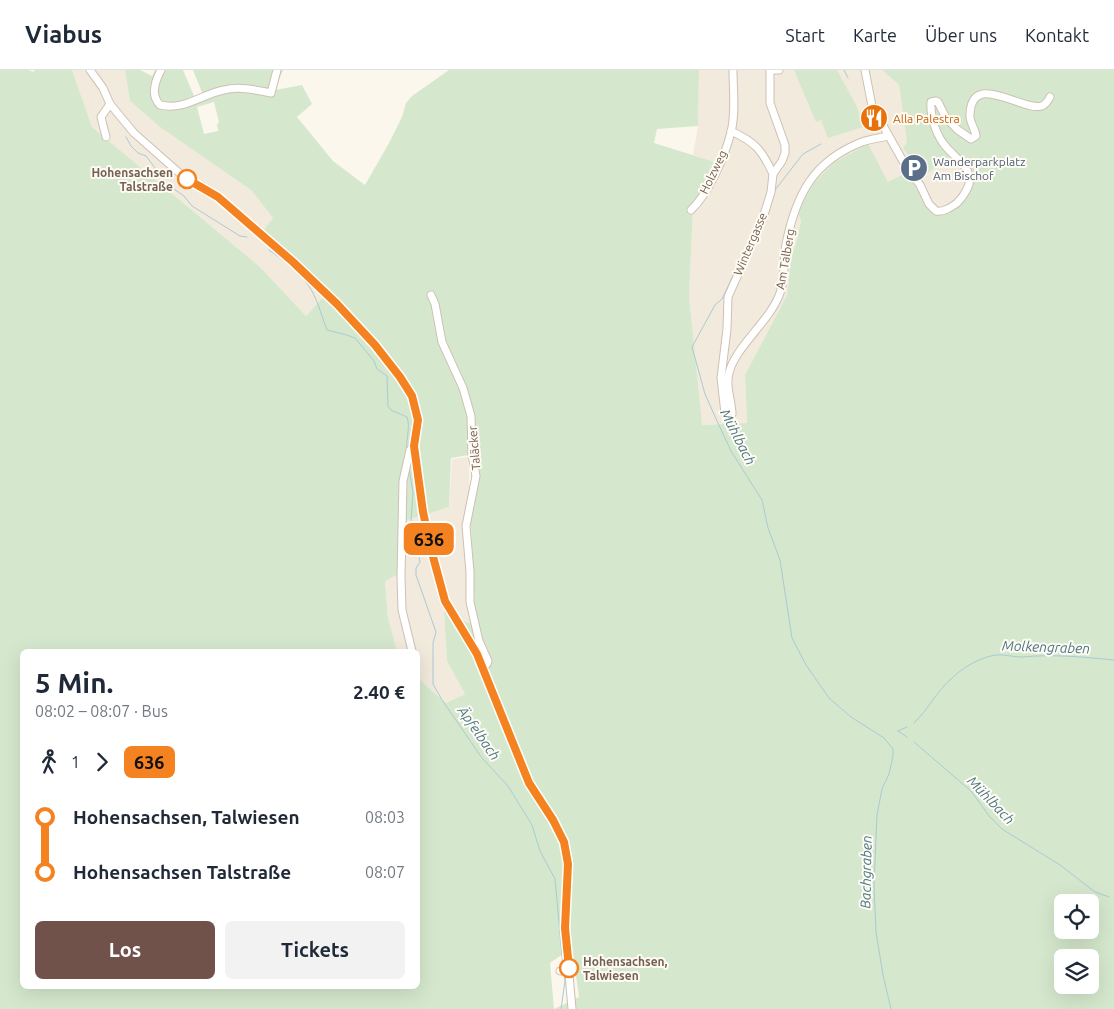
<!DOCTYPE html>
<html lang="de">
<head>
<meta charset="utf-8">
<style>
  body { margin:0; font-family:Ubuntu,sans-serif; background:#f2f2f3; color:#1f2937; height:100vh; display:flex; flex-direction:column; font-size:19px; white-space:nowrap }
  * { box-sizing:border-box; margin:0 }
  p { font-size:16px; color:#747a83 }
  .icon { flex:none; width:28px; height:28px; fill:none; stroke:currentColor; stroke-width:2; stroke-linecap:round; stroke-linejoin:round }
  .map { position:relative; flex:1; overflow:hidden }
  .sheet { position:absolute; left:20px; top:579px; width:400px; height:340px; display:flex; flex-direction:column; background:#fff; border-radius:8px; box-shadow:0 5px 20px #0002 }
  .sheet>* { flex:none }
  .badge { padding:0 10px; border-radius:8px; font-size:18px; line-height:32px }
  .controls { position:absolute; left:1054px; top:824px; display:grid; gap:10px }
  .controls a { display:grid; place-items:center; width:45px; height:45px; border-radius:8px; background:#fff; box-shadow:0 5px 20px #0002; font-size:25px }
  .map>.badge { position:absolute; translate:-50% -50%; box-shadow:0 0 0 2px #fff }
  .legs { display:flex; align-items:center; gap:8px; height:55px; padding:0 15px; font-size:16px }
  .legs p { margin-inline-start:auto }
  .summary { display:flex; align-items:center; justify-content:space-between; height:85px; padding:0 15px }
  h1 { font-size:28px; font-weight:700; line-height:38px }
  .action { display:flex; gap:10px; margin-top:auto; padding:10px 15px }
  .action a { flex:1; height:58px; border-radius:8px; background:#71524a; color:#fff; font-size:20px; font-weight:700; line-height:58px; text-align:center }
  .action a+a { background:#f2f2f3; color:#1f2937 }
  ul { padding:0 15px; list-style:none }
  li { display:flex; align-items:center; gap:18px; height:55px; font-size:19px }
  li i { display:grid; place-items:center; width:8px; height:100%; margin:0 6px; background:currentColor }
  li i::after { content:''; width:12px; height:12px; margin:-6px; border:4px solid; border-radius:50%; background:#fff }
  li p { margin-inline-start:auto }
  li:first-child i { background:linear-gradient(#0000 50%,currentColor 0) }
  li:last-child i { background:linear-gradient(currentColor 50%,#0000 0) }
  header { display:flex; align-items:center; gap:30px; box-sizing:border-box; height:70px; padding:0 25px; background:#fff; border-bottom:1px solid #e0e1e3 }
  header strong { font-size:24px }
  nav { display:flex; gap:28px; margin-inline-start:auto; font-size:18px }
  .map>svg:first-child { display:block }
</style>
</head>
<body>
<header>
<strong>Viabus</strong>
<nav><a>Start</a><a>Karte</a><a>Über uns</a><a>Kontakt</a></nav>
</header>
<div class="map">
<svg width="1114" height="939" viewBox="0 0 1114 939">
  <rect width="100%" height="100%" fill="#fbf7ed"/>
  <g fill="#f2eadc">
    <path d="M 72,0 L 125,0 L 130,31 L 160,57 L 251,120 L 273,148 L 263,161 L 327,223 L 306,246 L 260,197 L 92,57 Z"/>
    <path d="M 699,0 L 882,0 L 899,15 L 907,72 L 924,106 L 952,85 L 962,95 L 973,114 L 963,128 L 942,140 L 889,112 L 833,93 L 810,117 L 798,143 L 801,151 L 796,174 L 792,183 L 787,225 L 745,305 L 747,353 L 701,355 L 689,226 L 693,138 L 718,93 L 693,85 L 698,56 Z"/>
    <path d="M 468,387 L 469,400 L 469,467 L 475,542 L 470,553 L 444,543 L 447,591 L 465,624 L 446,633 L 424,614 L 418,606 L 418,581 L 397,581 L 388,548 L 385,511 L 397,505 L 401,452 L 449,437 L 452,389 Z"/>
  </g>
  <g fill="#d5e8cd" fill-rule="evenodd">
    <path d="M 0,0 L 29,0 L 33,2 L 35,0 L 72,0 L 92,57 L 260,197 L 306,246 L 327,223 L 263,161 L 273,148 L 251,120 L 160,57 L 130,31 L 125,0 L 140,0 L 152,6 L 155,0 L 183,0 L 195,28 L 203,25 L 193,0 L 283,0 L 275,20 L 302,15 L 312,34 L 297,47 L 333,91 L 365,115 L 389,73 L 402,47 L 406,33 L 412,26 L 449,0 L 699,0 L 698,56 L 657,59 L 654,73 L 718,93 L 693,138 L 689,226 L 702,355 L 747,353 L 745,305 L 787,225 L 792,183 L 796,174 L 801,151 L 798,143 L 810,117 L 833,93 L 868,74 L 888,112 L 906,103 L 931,139 C 951,141 962,129 973,114 L 962,95 L 952,85 L 924,106 L 903,78 L 907,72 L 899,15 L 882,0 L 1114,0 L 1114,939 L 0,939 ZM 214,32 L 219,52 L 217,54 L 218,61 L 204,64 L 197,37 ZM 469,385 L 471,398 L 471,457 L 475,542 L 469,553 L 444,542 L 447,591 L 465,624 L 446,633 L 424,614 L 418,606 L 418,916 L 22,916 L 22,581 L 397,581 L 388,548 L 385,511 L 397,505 L 401,452 L 449,437 L 451,388 ZM 1062,832 L 1090,832 L 1090,860 L 1062,860 ZM 563,884 L 573,884 L 579,927 L 554,939 L 550,893 ZM 1062,888 L 1090,888 L 1090,915 L 1062,915 Z"/>
    <path d="M 794,0 L 837,0 L 857,37 L 863,57 L 828,68 L 821,50 L 816,52 Z"/>
  </g>
  <g fill="none" stroke-linecap="round" stroke-linejoin="round">
    <g stroke="#abcad4" stroke-width="1">
      <path d="M 844,0 L 848,8"/>
      <path d="M 126,67 L 131,76 L 138,83 L 146,86 L 168,115 L 184,126 L 192,136 L 240,166 L 247,167"/>
      <path d="M 775,120 L 803,84 L 821,74"/>
      <path d="M 269,180 C 285,191 304,205 313,223 C 319,234 322,248 327,260 L 347,265 L 355,268 L 374,291 L 377,299 L 387,306 L 388,336 L 391,340 L 407,347 C 411,358 405,370 407,383"/>
      <path d="M 740,191 L 722,229 L 715,235 L 692,277 L 705,324 L 717,351 L 731,381 L 762,430 L 768,458 L 780,490 L 792,568 L 806,595 L 829,628 L 851,647 L 884,668 L 893,679 L 893,686 L 889,704 L 882,719 L 877,745 L 874,816 L 876,862 L 883,905 L 891,939"/>
      <path d="M 409,398 L 413,423 L 411,450 L 420,492 L 416,498 L 416,505 L 436,562 L 433,573 L 433,614 L 442,630 L 482,688 L 508,716 L 532,755 L 540,781 L 555,809 L 563,897"/>
      <path d="M 914,653 C 928,640 936,622 951,609 C 962,598 979,588 995,585 C 1003,584 1013,587 1022,587 C 1053,584 1083,587 1114,590"/>
      <path d="M 898,661 L 907,667"/>
      <path d="M 898,661 L 907,657"/>
      <path d="M 914,672 L 971,721 L 990,747 L 1002,759 L 1060,795 L 1095,822 L 1109,827"/>
      <path d="M 561,939 L 565,911 L 564,904"/>
    </g>
    <g stroke="#cdc0b4" stroke-width="9">
      <g id="minor">
        <path d="M 90,0 L 103,18 L 110,34 L 134,63 L 185,108 L 218,127 L 293,192 L 337,234 L 375,275 L 400,307 L 412,326 L 418,350 L 414,376 L 423,442 L 432,483 L 445,531 L 477,584 L 529,713 L 553,750 L 564,772 L 567,794 L 565,858 L 572,939"/>
        <path d="M 161,0 C 155,11 150,25 160,35 C 184,41 202,24 224,20 C 238,16 256,20 271,23 L 277,0"/>
        <path d="M 770,0 L 770,33 L 785,75 L 785,83 L 782,91 L 773,104 L 771,122 L 763,148 L 728,227 L 727,259 L 721,308 L 725,343 L 728,349 L 732,344 C 732,331 725,317 729,303 C 735,277 771,250 780,223 C 786,207 783,190 786,174 C 796,125 813,91 862,72 C 870,69 880,68 888,66"/>
        <path d="M 770,0 L 779,0"/>
        <path d="M 865,0 L 872,36 L 904,93 L 920,115 L 929,134 L 936,141 C 944,142 950,138 957,133 C 961,129 964,125 966,121 C 979,99 953,88 943,73 C 935,62 930,44 931,32 L 936,31 L 938,32 L 946,48 L 958,60 L 971,69 L 976,66 C 975,58 969,52 970,44 C 972,0 1023,42 1042,36 C 1046,34 1048,31 1050,27"/>
        <path d="M 731,61 C 755,72 762,80 773,104"/>
        <path d="M 106,67 L 101,47 L 110,34"/>
        <path d="M 691,140 C 709,123 725,86 731,62 C 736,43 733,19 733,0"/>
        <path d="M 431,225 L 435,234 L 442,272 L 463,318 L 471,346 L 472,385 L 476,406 L 466,456 L 470,502 L 470,532 L 479,571 L 488,591 L 487,594 L 482,596"/>
        <path d="M 412,581 L 402,540 L 401,506 L 403,411 L 410,380 L 414,376"/>
        <path d="M 560,901 L 569,898"/>
      </g>
    </g>
    <use href="#minor" stroke="#fff" stroke-width="7"/>
  </g>
  <g fill="none" stroke-linecap="round" stroke-linejoin="round">
    <g stroke="#fff" stroke-width="11">
      <path id="line-1" d="M 187,109 L 218,127 L 293,192 L 337,234 L 375,275 L 400,307 L 412,326 L 418,350 L 414,376 L 423,442 L 432,483 L 445,531 L 477,584 L 529,713 L 553,750 L 564,772 L 568,794 L 565,858 L 569,898"/>
    </g>
    <use href="#line-1" stroke="#f58220" stroke-width="8"/>
  </g>
  <defs>
    <g id="restaurant-disc" transform="scale(1.4375)"><circle r="9.5" fill="#e8710a" stroke="#fefbf4"/><path d="M-5-6h1v4h1v-4h1v4h1v-4h1v5L-1.5 .5V6h-2V.5L-5-1ZM5-6V6H3V1.5H1.5Q1.5-4 5-6Z" fill="#fff"/></g>
    <g id="parking-disc" transform="scale(1.4375)"><circle r="9.5" fill="#5c6f8a" stroke="#fefbf4"/><path d="M-3.5-5.5H1a3.5 3.5 0 0 1 0 7H-1V5.5H-3.5ZM-1-3.4V-.6H.8a1.4 1.4 0 0 0 0-2.8Z" fill="#fff"/></g>
  </defs>
  <g fill-rule="evenodd">
    <use href="#restaurant-disc" x="874" y="48"/>
    <use href="#parking-disc" x="914" y="98"/>
  </g>
  <g fill="#fff" stroke="#f58220" stroke-width="2.5">
    <circle cx="187" cy="109" r="9"/>
    <circle cx="569" cy="898" r="9"/>
  </g>
  <g text-anchor="middle" dominant-baseline="central" stroke-width="4" stroke-linejoin="round" paint-order="stroke">
    <g font-size="12" fill="#c56008" stroke="#fefbf4" text-anchor="start">
      <text x="893" y="48">Alla Palestra</text>
    </g>
    <g font-size="12" fill="#4e5e75" stroke="#fefbf4" text-anchor="start">
      <text x="933" y="91">Wanderparkplatz<tspan x="933" dy="14">Am Bischof</tspan></text>
    </g>
    <g font-size="12" font-weight="bold" fill="#756152" stroke="#fefbf4" text-anchor="end">
      <text x="173" y="102">Hohensachsen<tspan x="173" dy="14">Talstraße</tspan></text>
      <text x="583" y="891" text-anchor="start">Hohensachsen,<tspan x="583" dy="14">Talwiesen</tspan></text>
    </g>
    <g font-size="12" fill="#756152" stroke="#fefbf4">
      <text transform="translate(713 102) rotate(-64)">Holzweg</text>
      <text transform="translate(750 174) rotate(-67)">Wintergasse</text>
      <text transform="translate(785 189) rotate(-80)">Am Talberg</text>
      <text transform="translate(474 378) rotate(-95)">Taläcker</text>
    </g>
    <g font-size="14" font-style="italic" fill="#4d7785" stroke="#fefbf4">
      <text transform="translate(738 367) rotate(63)">Mühlbach</text>
      <text transform="translate(1046 577) rotate(2)">Molkengraben</text>
      <text transform="translate(479 663) rotate(55)">Äpfelbach</text>
      <text transform="translate(991 730) rotate(46)">Mühlbach</text>
      <text transform="translate(866 802) rotate(-89)">Bachgraben</text>
    </g>
  </g>
</svg>
<div class="controls">
<a><svg class="icon" aria-label="locate" viewBox="0 0 24 24"><circle cx="12" cy="12" r="6"/><path d="M12 2v4M12 18v4M2 12h4M18 12h4"/></svg></a>
<a><svg class="icon" aria-label="layers" viewBox="0 0 24 24"><path d="M12 4l9 5-9 5-9-5zM3 14l9 5 9-5"/></svg></a>
</div>
<b class="badge" style="left:429px;top:469px;background:#f58220;color:#111">636</b>
<section class="sheet">
<div class="summary"><div><h1>5 Min.</h1><p>08:02 – 08:07 · Bus</p></div><b>2.40 €</b></div>
<div class="legs"><svg class="icon" aria-label="walk" viewBox="0 0 24 24"><circle cx="13" cy="4" r="2"/><path d="M13 8l-2 6 4 7M11 14l-3 7M7 12l3-4h3l4 4"/></svg>1<svg class="icon" aria-label="forward" viewBox="0 0 24 24"><path d="M9 5l7 7-7 7"/></svg><b class="badge" style="background:#f58220;color:#111">636</b></div>
<ul>
<li><i style="color:#f58220"></i><b>Hohensachsen, Talwiesen</b><p>08:03</p></li>
<li><i style="color:#f58220"></i><b>Hohensachsen Talstraße</b><p>08:07</p></li>
</ul>
<div class="action"><a>Los</a><a>Tickets</a></div>
</section>
</div>
</body>
</html>
